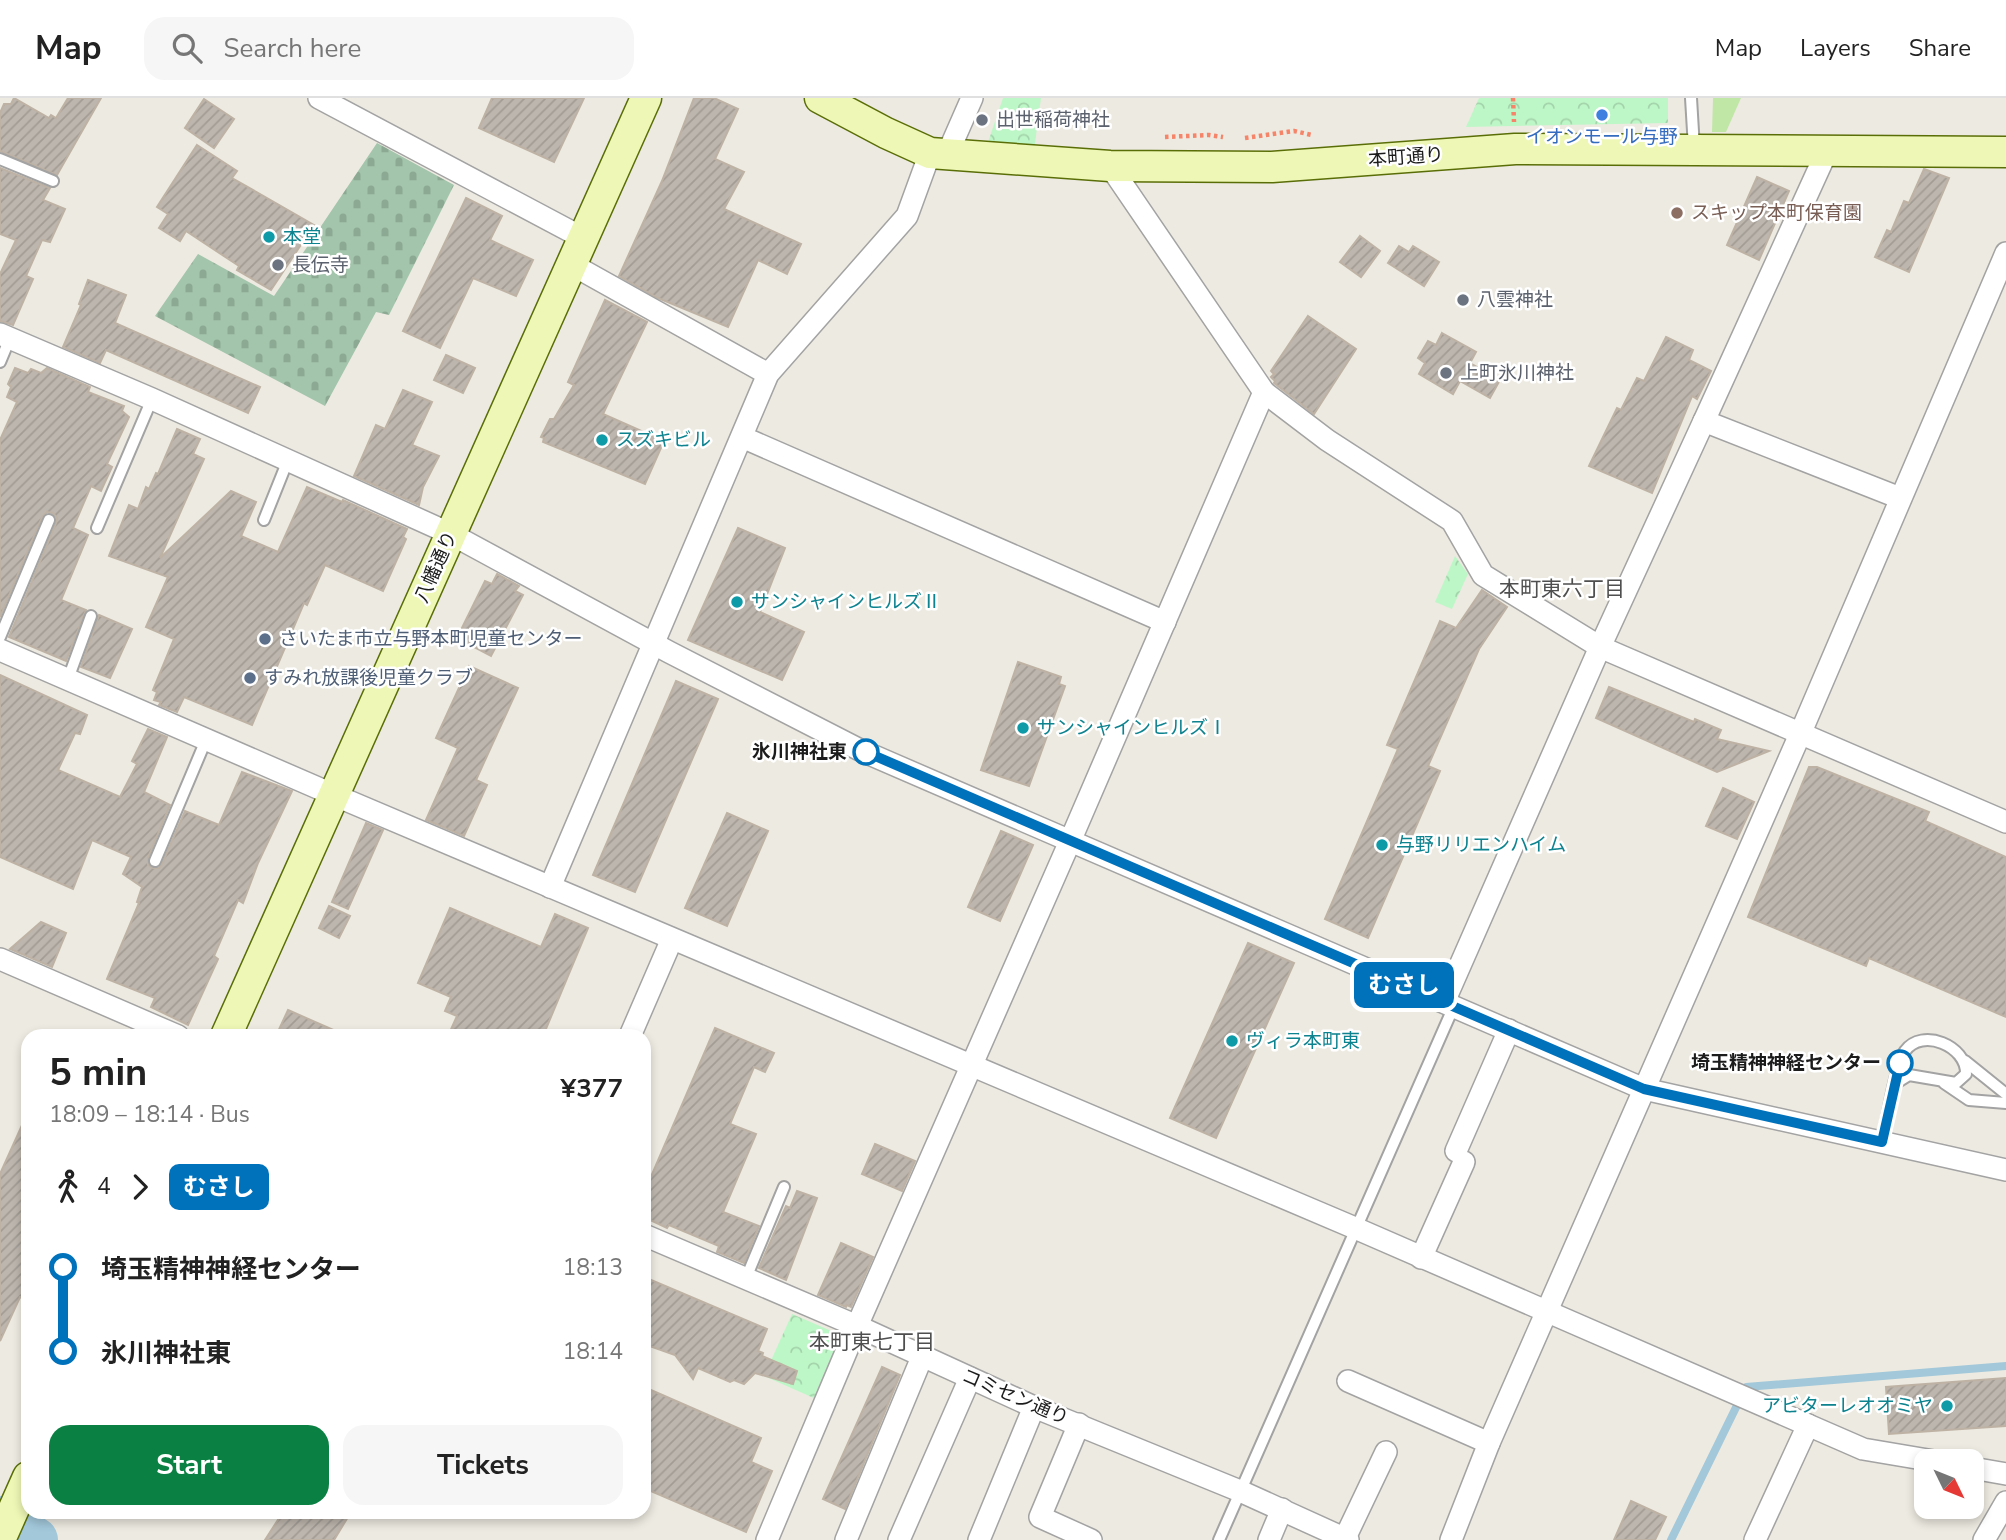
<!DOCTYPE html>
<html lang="en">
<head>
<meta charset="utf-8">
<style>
  body { margin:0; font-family:"Nunito Sans","Noto Sans JP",sans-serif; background:#f6f6f6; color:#222; height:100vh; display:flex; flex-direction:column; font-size:26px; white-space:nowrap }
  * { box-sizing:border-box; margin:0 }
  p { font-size:23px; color:#767676 }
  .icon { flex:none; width:38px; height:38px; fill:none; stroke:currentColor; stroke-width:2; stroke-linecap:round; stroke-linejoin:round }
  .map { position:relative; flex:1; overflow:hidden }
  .panel { position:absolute; left:21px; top:931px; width:630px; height:490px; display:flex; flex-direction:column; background:#fff; border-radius:21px; box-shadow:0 4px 10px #0003 }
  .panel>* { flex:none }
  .badge { padding:0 14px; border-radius:10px; font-size:24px; line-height:46px }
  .needle { width:46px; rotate:133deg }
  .tools { position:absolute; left:1914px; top:1351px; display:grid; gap:14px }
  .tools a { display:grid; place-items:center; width:70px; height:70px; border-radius:14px; background:#fff; box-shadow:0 4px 10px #0003; font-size:35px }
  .map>.badge { position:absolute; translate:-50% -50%; box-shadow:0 0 0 4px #fff }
  .legs { display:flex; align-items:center; gap:10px; height:77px; padding:0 28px; font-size:23px }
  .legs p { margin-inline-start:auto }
  .headline { display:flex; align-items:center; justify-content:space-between; height:119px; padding:0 28px }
  h1 { font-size:38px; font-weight:700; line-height:52px }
  .button { display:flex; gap:14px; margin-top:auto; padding:14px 28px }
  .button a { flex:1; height:80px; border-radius:21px; background:#0b8043; color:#fff; font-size:28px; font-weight:700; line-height:80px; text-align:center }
  .button a+a { background:#f6f6f6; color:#222 }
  ul { padding:0 28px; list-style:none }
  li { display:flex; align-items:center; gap:24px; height:84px; font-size:26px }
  li i { display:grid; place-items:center; width:10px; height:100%; margin:0 9px; background:currentColor }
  li i::after { content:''; width:18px; height:18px; margin:-9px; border:5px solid; border-radius:50%; background:#fff }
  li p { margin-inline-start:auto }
  li:first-child i { background:linear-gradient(#0000 50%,currentColor 0) }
  li:last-child i { background:linear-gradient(currentColor 50%,#0000 0) }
  header { display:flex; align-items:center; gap:42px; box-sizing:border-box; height:98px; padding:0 35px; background:#fff; border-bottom:2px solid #e0e0e0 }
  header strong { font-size:33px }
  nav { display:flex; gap:38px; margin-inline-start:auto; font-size:24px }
  .search { width:490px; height:63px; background:#f6f6f6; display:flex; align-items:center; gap:18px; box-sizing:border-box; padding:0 24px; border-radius:21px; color:#767676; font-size:26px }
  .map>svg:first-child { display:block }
</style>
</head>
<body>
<header>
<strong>Map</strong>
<div class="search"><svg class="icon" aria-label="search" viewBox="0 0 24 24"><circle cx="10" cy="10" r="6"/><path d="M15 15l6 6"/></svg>Search here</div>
<nav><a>Map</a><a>Layers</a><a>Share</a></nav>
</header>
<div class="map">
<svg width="2006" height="1442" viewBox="0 0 2006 1442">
  <defs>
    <pattern id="cemetery-stones" width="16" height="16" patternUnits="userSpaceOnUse" patternTransform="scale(1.75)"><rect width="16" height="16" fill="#a3c5ab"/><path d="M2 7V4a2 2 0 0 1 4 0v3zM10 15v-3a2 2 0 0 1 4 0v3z" fill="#8ca993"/></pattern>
    <pattern id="park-crowns" width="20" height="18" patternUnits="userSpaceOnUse" patternTransform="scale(1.75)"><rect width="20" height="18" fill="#bef7c7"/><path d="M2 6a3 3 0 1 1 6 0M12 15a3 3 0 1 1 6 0" fill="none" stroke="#a3d3aa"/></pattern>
    <pattern id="building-hatch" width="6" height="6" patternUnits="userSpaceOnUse" patternTransform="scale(1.75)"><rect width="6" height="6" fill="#bdb6ae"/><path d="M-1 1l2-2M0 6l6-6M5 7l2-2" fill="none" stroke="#a29c95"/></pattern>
  </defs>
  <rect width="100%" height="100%" fill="#edeae1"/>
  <path fill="#c1e7a7" d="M 1713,0 L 1741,0 L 1726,34 L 1712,34 Z"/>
  <path fill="url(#cemetery-stones)" d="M 377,45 L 454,87 L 389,217 L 376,214 L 325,308 L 155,218 L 198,156 L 274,198 Z"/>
  <g fill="url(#park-crowns)">
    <path d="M 1003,0 L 1041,0 L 1034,53 L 986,50 Z"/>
    <path d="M 1479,0 L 1668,0 L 1668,25 L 1466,29 Z"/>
    <path d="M 1455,458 L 1468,476 L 1452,511 L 1435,504 Z"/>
    <path d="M 792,1216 L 843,1238 L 816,1301 L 764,1278 Z"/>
  </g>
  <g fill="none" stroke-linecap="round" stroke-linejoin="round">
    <path stroke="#a2c8da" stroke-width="8" d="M 1671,1442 L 1746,1289 L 2006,1268"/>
    <path stroke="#a2c8da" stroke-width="46" d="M 0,1421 L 35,1442"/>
  </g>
  <g fill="url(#building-hatch)" stroke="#beb2a4" stroke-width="2">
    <path d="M 14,0 L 49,20 L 51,17 L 56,20 L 68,0 L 101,0 L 57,77 L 0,53 L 0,15 L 4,6 L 11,6 Z"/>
    <path d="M 492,0 L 584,0 L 554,64 L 479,30 Z"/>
    <path d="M 694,0 L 714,0 L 738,11 L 715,61 L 744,74 L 724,111 L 801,146 L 787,176 L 758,162 L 728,229 L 658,200 L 619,178 L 662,83 Z"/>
    <path d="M 204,1 L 234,21 L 214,50 L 185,30 Z"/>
    <path d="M 197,47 L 237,73 L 232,80 L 314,127 L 271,192 L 237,172 L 239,168 L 186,133 L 180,143 L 159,130 L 168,116 L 157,109 Z"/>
    <path d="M 0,70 L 50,90 L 43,102 L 65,111 L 50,144 L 42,142 L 26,178 L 33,181 L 13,227 L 0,223 L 0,176 L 16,142 L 0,136 Z"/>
    <path d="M 1924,71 L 1949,80 L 1909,174 L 1875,159 L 1887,132 L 1891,134 L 1904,103 L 1909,105 Z"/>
    <path d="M 1757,79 L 1789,93 L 1759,162 L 1727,147 Z"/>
    <path d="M 466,100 L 502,118 L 490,142 L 533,162 L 516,198 L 473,180 L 440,250 L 403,233 Z"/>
    <path d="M 1360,138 L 1380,153 L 1361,179 L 1340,164 Z"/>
    <path d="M 1399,148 L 1409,154 L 1413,148 L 1439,164 L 1424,188 L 1388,165 Z"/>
    <path d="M 88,182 L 126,197 L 115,225 L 260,289 L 248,315 L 106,252 L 100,265 L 63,249 L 81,207 L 79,206 Z"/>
    <path d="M 605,202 L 647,224 L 603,316 L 664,343 L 645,386 L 543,344 L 544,340 L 541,339 L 550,321 L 554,321 L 574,287 L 568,284 Z"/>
    <path d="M 1308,218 L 1356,251 L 1314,316 L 1274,285 L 1275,283 L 1271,279 L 1274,276 L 1271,273 Z"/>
    <path d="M 1442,235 L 1476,254 L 1470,265 L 1500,282 L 1490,300 L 1460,283 L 1453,296 L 1419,276 L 1425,265 L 1418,260 L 1428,243 L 1436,247 Z"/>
    <path d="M 1666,239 L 1693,252 L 1689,262 L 1711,273 L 1697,301 L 1692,298 L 1652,395 L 1589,368 L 1617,310 L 1621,312 L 1637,280 L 1644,283 Z"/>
    <path d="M 446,257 L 475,270 L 463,295 L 434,282 Z"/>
    <path d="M 15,270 L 28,275 L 31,271 L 41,275 L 47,270 L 90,289 L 88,294 L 124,308 L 122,313 L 129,319 L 107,366 L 112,369 L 101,393 L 91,388 L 73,430 L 88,437 L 61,502 L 86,512 L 66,563 L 9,539 L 56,425 L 57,420 L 53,415 L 47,414 L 42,419 L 0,519 L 0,342 L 17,304 L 7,299 L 11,289 L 8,286 Z"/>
    <path d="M 403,292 L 432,304 L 412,347 L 439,358 L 423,389 L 419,407 L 354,378 L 376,327 L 385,331 Z"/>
    <path d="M 177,331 L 200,341 L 193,356 L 204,361 L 160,460 L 231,393 L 256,404 L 241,438 L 278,454 L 307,389 L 342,404 L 343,402 L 407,431 L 403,439 L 406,441 L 383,493 L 325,467 L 307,507 L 304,505 L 252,627 L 184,599 L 177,614 L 159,607 L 161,604 L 154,602 L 157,594 L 153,592 L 174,541 L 146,529 L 168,479 L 109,458 L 129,407 L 138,411 L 146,389 L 149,391 L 156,375 L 158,376 Z"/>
    <path d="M 738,430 L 785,450 L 760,514 L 804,534 L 782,582 L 688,542 Z"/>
    <path d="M 497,476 L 519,488 L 515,493 L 523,497 L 491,558 L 457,540 L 485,483 L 492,486 Z"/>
    <path d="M 1482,492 L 1507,509 L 1479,551 L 1428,668 L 1440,673 L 1368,840 L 1325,821 L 1398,651 L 1387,647 L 1440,523 L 1456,530 Z"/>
    <path d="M 99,517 L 132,531 L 110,580 L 81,569 Z"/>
    <path d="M 1018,564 L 1061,579 L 1059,586 L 1065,588 L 1029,688 L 981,672 Z"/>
    <path d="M 469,568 L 518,590 L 476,682 L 487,687 L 464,738 L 426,722 L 458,650 L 436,640 Z"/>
    <path d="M 0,577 L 87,617 L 80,636 L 75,635 L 58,672 L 120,699 L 137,666 L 132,663 L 148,631 L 167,639 L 144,694 L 170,707 L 148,760 L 148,767 L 153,770 L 159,770 L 162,766 L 185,713 L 219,727 L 242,674 L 292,693 L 258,765 L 243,805 L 238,802 L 214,858 L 218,861 L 188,927 L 151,909 L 155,900 L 107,881 L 139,805 L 137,804 L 142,789 L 123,776 L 131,759 L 92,742 L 73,791 L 0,759 Z"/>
    <path d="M 676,583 L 718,601 L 635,794 L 593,777 Z"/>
    <path d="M 1609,589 L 1694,624 L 1695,621 L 1721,632 L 1717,641 L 1769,653 L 1717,674 L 1596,620 Z"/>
    <path d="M 1809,669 L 1817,669 L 1929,714 L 1925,723 L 2006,759 L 2006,919 L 1869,860 L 1866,868 L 1748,819 Z"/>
    <path d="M 1723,690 L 1754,704 L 1737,741 L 1706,728 Z"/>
    <path d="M 727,715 L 768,733 L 727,828 L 685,810 Z"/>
    <path d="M 366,725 L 383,732 L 348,811 L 332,804 Z"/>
    <path d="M 1001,733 L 1033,747 L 1000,823 L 968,809 Z"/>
    <path d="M 329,808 L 350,818 L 339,840 L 319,830 Z"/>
    <path d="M 450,810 L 541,849 L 555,816 L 588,830 L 543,938 L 448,938 L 457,918 L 445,913 L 451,899 L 418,885 Z"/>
    <path d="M 41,824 L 66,835 L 52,869 L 10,851 Z"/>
    <path d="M 1248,845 L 1294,865 L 1216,1040 L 1170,1020 Z"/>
    <path d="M 288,912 L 347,938 L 276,938 Z"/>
    <path d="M 715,930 L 774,955 L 765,974 L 754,969 L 730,1026 L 756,1036 L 723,1114 L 759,1128 L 744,1165 L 717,1154 L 719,1148 L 669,1127 L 667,1130 L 644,1119 L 644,1095 Z"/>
    <path d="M 28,1014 L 28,1203 L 20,1199 L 0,1243 L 0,1076 Z"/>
    <path d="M 875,1046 L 915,1063 L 902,1093 L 862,1076 Z"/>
    <path d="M 797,1093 L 817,1100 L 786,1182 L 759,1170 L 786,1108 L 790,1110 Z"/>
    <path d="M 841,1145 L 873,1159 L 851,1209 L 847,1207 L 846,1209 L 818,1197 Z"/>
    <path d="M 644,1179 L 767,1231 L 758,1253 L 763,1255 L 762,1258 L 797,1273 L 793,1286 L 755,1275 L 744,1286 L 734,1282 L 730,1284 L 698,1270 L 693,1281 L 675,1257 L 644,1246 Z"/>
    <path d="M 882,1269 L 900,1277 L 845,1411 L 823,1401 Z"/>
    <path d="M 2006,1280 L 2006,1328 L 1889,1336 L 1886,1289 Z"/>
    <path d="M 644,1289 L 761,1340 L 751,1364 L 772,1373 L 746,1434 L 644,1390 Z"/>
    <path d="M 1631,1403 L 1666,1419 L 1655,1442 L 1614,1442 Z"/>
    <path d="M 283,1414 L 351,1414 L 334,1442 L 265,1442 Z"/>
  </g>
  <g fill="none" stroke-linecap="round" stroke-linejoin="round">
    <g stroke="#a3a3a3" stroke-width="14">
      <g id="lane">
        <path d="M 1691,0 L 1694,50"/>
        <path d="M 0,61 L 53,83"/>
        <path d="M 0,264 L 10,240"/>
        <path d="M 264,422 L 288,362"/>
        <path d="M 97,430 L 152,301"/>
        <path d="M 0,539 L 49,422"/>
        <path d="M 68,581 L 91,518"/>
        <path d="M 155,763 L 206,642"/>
        <path d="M 1965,963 L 2006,996"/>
        <path d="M 1944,985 L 1969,1002 L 2006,1005"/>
        <path d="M 1882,1044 C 1886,1026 1896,965 1905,953 C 1922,929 1967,948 1966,976 L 1956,985 L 1909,977 L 1896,985"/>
        <path d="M 746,1180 L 784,1089"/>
        <path d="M 1219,1442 L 1454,908"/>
      </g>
    </g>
    <g stroke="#a3a3a3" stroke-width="24">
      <g id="street">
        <path d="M 319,0 L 583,140"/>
        <path d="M 947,57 L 972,0"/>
        <path d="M 1110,68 L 1264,294 L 1327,342 L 1452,423 L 1483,477 L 1600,549 L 2006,724"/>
        <path d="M 571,166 L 768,276"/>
        <path d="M 0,236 L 152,301 L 451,436 L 669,554 L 860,652 L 1644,991 L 2006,1072"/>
        <path d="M 1704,323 L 1827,53"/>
        <path d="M 742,339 L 1165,524"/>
        <path d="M 0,552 L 334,697 L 1355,1130 L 1863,1351 L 1934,1363"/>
        <path d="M 550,789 L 768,276 L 907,118 L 930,55"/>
        <path d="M 0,861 L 178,938"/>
        <path d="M 1444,904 L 1600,549 L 1704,323 L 1900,400"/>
        <path d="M 630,938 L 672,841"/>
        <path d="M 1456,1053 L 1509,932"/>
        <path d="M 644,1137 L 857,1228 L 1034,1309 L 1240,1393 L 1348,1442"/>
        <path d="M 1421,1160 L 1464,1064"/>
        <path d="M 1348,1283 L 1489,1345"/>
        <path d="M 1079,1326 L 1040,1419 L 1091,1442"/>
        <path d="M 1972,1370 L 2006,1376"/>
        <path d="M 1345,1440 L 1386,1354"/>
        <path d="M 767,1442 L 857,1228 L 1071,741 L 1264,294"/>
        <path d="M 846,1442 L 922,1259"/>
        <path d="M 899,1442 L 970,1280"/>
        <path d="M 979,1442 L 1034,1309"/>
        <path d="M 1269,1442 L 1282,1411"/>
        <path d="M 1451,1442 L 1489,1345 L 1801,634 L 2006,155"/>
        <path d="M 1755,1442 L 1808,1327"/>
        <path d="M 1984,1442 L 2006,1404"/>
      </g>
    </g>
    <g stroke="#5a6e07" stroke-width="33">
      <g id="secondary">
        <path d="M 820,0 L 886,35 L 930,55 L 1110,68 L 1272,69 L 1515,51 L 2006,54"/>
        <path d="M 226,938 L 646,0"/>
        <path d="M 0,1442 L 28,1379"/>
      </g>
    </g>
    <g stroke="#f68469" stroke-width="4.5" stroke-dasharray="3.5 3.5" stroke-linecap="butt">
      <path d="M 1513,0 L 1514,24"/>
      <path d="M 1165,39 L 1209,37 L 1223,39"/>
      <path d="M 1245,40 L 1294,33 L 1312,37"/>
    </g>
    <use href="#lane" stroke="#fff" stroke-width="10"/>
    <use href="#street" stroke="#fff" stroke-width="21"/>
    <use href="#secondary" stroke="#eef7b5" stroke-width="30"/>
  </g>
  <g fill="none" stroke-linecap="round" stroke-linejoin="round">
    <g stroke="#fff" stroke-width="16">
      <path id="line-1" d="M 866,654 L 1644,991 L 1882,1044 L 1900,965"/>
    </g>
    <use href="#line-1" stroke="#0072bc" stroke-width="10"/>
  </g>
  <circle fill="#3f7fe0" stroke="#fff" stroke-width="2.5" cx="1602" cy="17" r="7"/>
  <g fill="#6b7280" stroke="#fff" stroke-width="2.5">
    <circle cx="982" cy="22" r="7"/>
    <circle cx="278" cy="167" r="7"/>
    <circle cx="1463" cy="202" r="7"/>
    <circle cx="1446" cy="275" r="7"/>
  </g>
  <circle fill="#8d6e63" stroke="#fff" stroke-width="2.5" cx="1677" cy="115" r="7"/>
  <g fill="#0f9aa8" stroke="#fff" stroke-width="2.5">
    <circle cx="269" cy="139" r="7"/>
    <circle cx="602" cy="342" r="7"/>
    <circle cx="737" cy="504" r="7"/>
    <circle cx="1023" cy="630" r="7"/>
    <circle cx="1382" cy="747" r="7"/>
    <circle cx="1232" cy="943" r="7"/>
    <circle cx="1947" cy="1308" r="7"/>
  </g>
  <g fill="#5c6f8a" stroke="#fff" stroke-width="2.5">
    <circle cx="265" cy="541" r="7"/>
    <circle cx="250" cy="580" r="7"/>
  </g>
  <g fill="#fff" stroke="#0072bc" stroke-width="3.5">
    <circle cx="866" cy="654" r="12"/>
    <circle cx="1900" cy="965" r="12"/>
  </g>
  <g text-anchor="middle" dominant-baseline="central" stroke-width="5" stroke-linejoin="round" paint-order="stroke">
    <g font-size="19" fill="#5b616d" stroke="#fff" text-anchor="start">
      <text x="996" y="22">出世稲荷神社</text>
      <text x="292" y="167">長伝寺</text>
      <text x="1477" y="202">八雲神社</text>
      <text x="1460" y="275">上町氷川神社</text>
    </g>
    <g font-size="19" fill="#366cbe" stroke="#fff">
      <text x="1602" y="39">イオンモール与野</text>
    </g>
    <g font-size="19" fill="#1c1c1c" stroke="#fff">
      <text transform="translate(1406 59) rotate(-4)">本町通り</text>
      <text transform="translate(436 469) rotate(-66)">八幡通り</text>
      <text transform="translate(1015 1299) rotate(23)">コミセン通り</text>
    </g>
    <g font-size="19" fill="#785e54" stroke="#fff" text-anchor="start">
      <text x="1691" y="115">スキップ本町保育園</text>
    </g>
    <g font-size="19" fill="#0d838f" stroke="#fff" text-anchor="start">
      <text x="283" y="139">本堂</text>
      <text x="616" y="342">スズキビル</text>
      <text x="751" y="504">サンシャインヒルズⅡ</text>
      <text x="1037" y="630">サンシャインヒルズⅠ</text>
      <text x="1396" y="747">与野リリエンハイム</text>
      <text x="1246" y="943">ヴィラ本町東</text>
      <text x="1933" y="1308" text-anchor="end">アビターレオオミヤ</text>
    </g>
    <g font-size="19" fill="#4e5e75" stroke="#fff" text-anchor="start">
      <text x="279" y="541">さいたま市立与野本町児童センター</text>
      <text x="264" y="580">すみれ放課後児童クラブ</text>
    </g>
    <g font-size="19" font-weight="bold" fill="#1c1c1c" stroke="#fff" text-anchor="end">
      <text x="847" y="654">氷川神社東</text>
      <text x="1881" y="965">埼玉精神神経センター</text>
    </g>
    <g font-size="21" fill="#4f4f4f" stroke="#fff">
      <text x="1562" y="491">本町東六丁目</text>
      <text x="872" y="1244">本町東七丁目</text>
    </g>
  </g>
</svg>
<div class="tools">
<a><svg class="needle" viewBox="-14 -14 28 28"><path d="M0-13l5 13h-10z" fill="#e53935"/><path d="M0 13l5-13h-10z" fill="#767676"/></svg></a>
</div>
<b class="badge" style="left:1404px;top:887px;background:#0072bc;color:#fff">むさし</b>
<section class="panel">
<div class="headline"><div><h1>5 min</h1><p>18:09 – 18:14 · Bus</p></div><b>¥377</b></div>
<div class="legs"><svg class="icon" aria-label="walk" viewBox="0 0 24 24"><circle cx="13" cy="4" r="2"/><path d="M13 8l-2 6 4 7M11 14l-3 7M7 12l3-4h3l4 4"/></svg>4<svg class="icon" aria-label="forward" viewBox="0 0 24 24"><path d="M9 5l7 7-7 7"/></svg><b class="badge" style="background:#0072bc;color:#fff">むさし</b></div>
<ul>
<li><i style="color:#0072bc"></i><b>埼玉精神神経センター</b><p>18:13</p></li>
<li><i style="color:#0072bc"></i><b>氷川神社東</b><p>18:14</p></li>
</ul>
<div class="button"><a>Start</a><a>Tickets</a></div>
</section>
</div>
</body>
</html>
